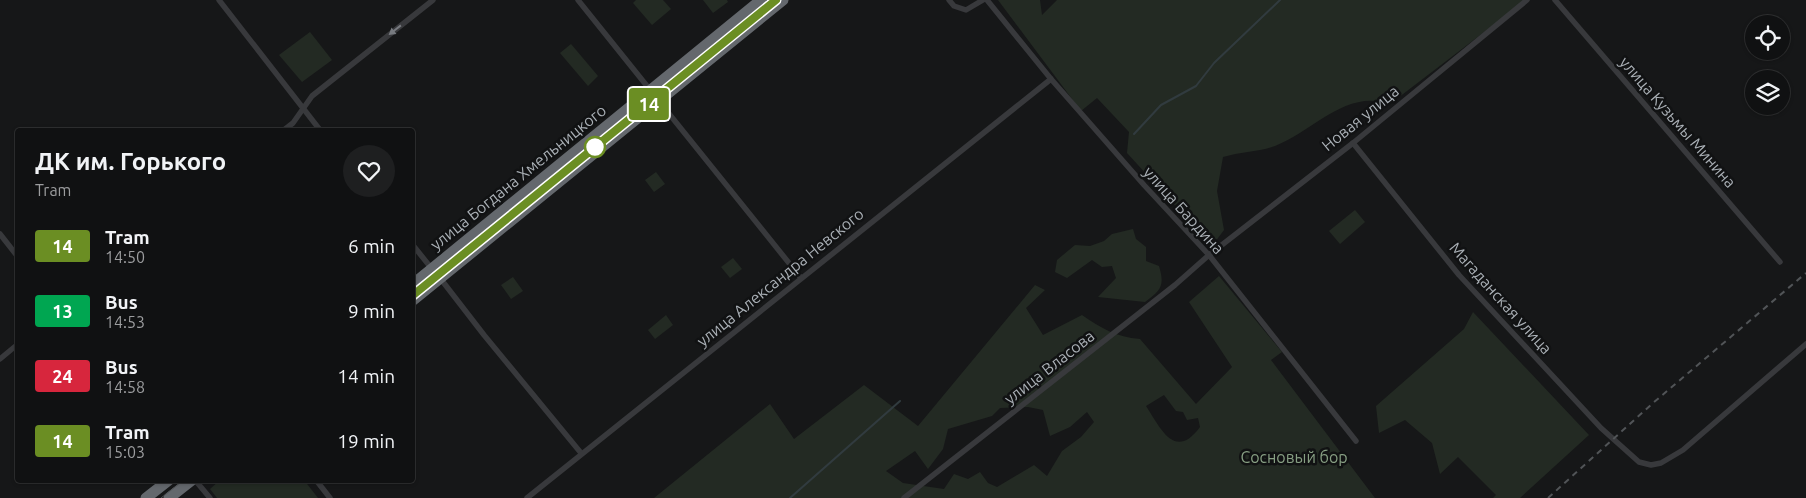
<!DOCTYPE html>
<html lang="en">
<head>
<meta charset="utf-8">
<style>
  body { margin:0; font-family:Ubuntu,sans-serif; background:#1e1f20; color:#f1f3f6; height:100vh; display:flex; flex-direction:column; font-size:19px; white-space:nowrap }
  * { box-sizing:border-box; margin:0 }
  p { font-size:16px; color:#9c9d9f }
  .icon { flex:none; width:28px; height:28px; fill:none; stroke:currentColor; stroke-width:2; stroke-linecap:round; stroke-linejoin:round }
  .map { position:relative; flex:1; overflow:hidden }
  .sheet { position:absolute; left:15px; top:128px; width:400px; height:355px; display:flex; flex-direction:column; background:#101112; border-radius:5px; box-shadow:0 1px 4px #0004,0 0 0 1px #303132 }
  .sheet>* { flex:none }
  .badge { padding:0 10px; border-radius:4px; font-size:18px; line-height:32px }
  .buttons { position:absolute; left:1745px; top:15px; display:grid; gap:10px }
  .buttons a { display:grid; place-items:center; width:45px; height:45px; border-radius:50%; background:#101112; box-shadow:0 1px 4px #0004,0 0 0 1px #303132; font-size:25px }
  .map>.badge { position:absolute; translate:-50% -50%; box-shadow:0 0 0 2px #fff }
  .round { display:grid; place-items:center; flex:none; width:52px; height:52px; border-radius:26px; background:#1e1f20 }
  .summary { display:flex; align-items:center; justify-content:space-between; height:85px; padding:0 20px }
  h1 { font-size:24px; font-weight:700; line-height:38px }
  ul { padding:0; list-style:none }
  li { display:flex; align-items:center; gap:15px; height:65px; padding:0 20px }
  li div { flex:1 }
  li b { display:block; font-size:19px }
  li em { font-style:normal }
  li .badge { min-width:55px; font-weight:700; text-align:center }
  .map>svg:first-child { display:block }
</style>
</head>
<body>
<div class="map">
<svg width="1806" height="498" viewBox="0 0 1806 498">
  <rect width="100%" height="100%" fill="#161718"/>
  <g fill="#232a23" fill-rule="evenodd">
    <path d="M 636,0 L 663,0 L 671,9 L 652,25 L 633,3 Z"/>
    <path d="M 703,0 L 727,0 L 728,2 L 713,13 Z"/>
    <path d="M 998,0 L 1040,0 L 1042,15 L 1057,0 L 1526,0 L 1390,104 C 1345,89 1314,131 1275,146 C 1259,152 1240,152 1223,157 L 1217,191 L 1224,230 L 1212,246 L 1127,153 L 1129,132 L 1097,98 L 1081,111 Z"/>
    <path d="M 310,32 L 332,60 L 302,82 L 279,55 Z"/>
    <path d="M 571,44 L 598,76 L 588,86 L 560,53 Z"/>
    <path d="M 656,172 L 665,184 L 654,192 L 645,180 Z"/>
    <path d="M 1355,210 L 1365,222 L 1340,244 L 1329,231 Z"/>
    <path d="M 1133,229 L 1136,239 L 1146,247 L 1146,261 L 1159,266 C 1165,286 1161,290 1145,302 L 1098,297 L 1116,278 L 1112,266 L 1102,267 L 1092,260 L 1067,278 L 1055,272 L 1057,260 L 1075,245 L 1090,246 L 1104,241 L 1112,234 Z"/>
    <path d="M 733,258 L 742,269 L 730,278 L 721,267 Z"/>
    <path d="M 1219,276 L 1282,352 L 1271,360 L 1375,498 L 654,498 L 770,404 L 794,439 L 864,385 L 918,426 L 1035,285 L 1045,290 L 1026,308 L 1043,335 L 1082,315 C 1101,328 1116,337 1140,339 L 1196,404 L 1232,367 L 1189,302 ZM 1164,395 L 1176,411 L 1183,412 L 1187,420 L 1198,418 L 1200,427 C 1175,461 1161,429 1146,406 ZM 1028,407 L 1043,410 L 1050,436 L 1070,427 L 1087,412 L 1094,422 L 1081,437 L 1062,451 L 1047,476 L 1034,465 L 997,487 L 988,483 L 980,472 L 968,479 L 954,474 L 944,489 L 903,483 L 886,471 L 915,451 L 928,469 L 943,449 L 948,429 L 992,416 L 1000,408 Z"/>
    <path d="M 513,277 L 523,291 L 511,299 L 501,285 Z"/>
    <path d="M 1473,312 L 1589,435 L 1520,498 L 1493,498 L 1496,495 L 1458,457 L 1440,474 L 1432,443 L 1405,420 L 1379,433 L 1376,406 L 1464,329 Z"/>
    <path d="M 666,315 L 673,325 L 655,339 L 648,330 Z"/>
    <path d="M 220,480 L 304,480 L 318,498 L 217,498 L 210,489 Z"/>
  </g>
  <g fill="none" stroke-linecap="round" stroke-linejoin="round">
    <g stroke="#313b3f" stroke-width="2">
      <path d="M 1134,134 L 1161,105 L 1196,86 L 1214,63 L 1280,0"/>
      <path d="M 790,498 L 900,401"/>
    </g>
    <g stroke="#38393c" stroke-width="5.5">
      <path d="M 219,0 L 320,130"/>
      <path d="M 578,0 L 651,91"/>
      <path d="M 949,0 L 954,6 L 966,10 L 983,0"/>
      <path d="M 987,0 L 1051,79 L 1144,185 L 1209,255 L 1356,441"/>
      <path d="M 1555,0 L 1780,262"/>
      <path d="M 658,100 L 801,278"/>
      <path d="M 284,130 L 293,123 L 312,96 L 433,0"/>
      <path d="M 1353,143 L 1459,275 L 1601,428 L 1639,462 L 1651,465 L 1661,463 L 1683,450 L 1806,344"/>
      <path d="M 0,234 L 18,257"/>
      <path d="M 412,244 L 432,269"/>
      <path d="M 440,278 L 484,335 L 581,453"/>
      <path d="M 0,359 L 18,344"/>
      <path d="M 195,480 L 210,498"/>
      <path d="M 316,480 L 330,498"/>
      <path d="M 527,498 L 1051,79"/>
      <path d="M 904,498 L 1175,285 L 1209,255 L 1353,143 L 1527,0"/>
    </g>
    <g stroke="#64686d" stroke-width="11">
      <path d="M 412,285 L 761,0"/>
      <path d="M 412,301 L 783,0"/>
      <path d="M 146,498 L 169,480"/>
      <path d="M 169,498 L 192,480"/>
    </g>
    <g stroke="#515457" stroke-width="1">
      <path d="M 412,296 L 776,0"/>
      <path d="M 161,498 L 184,480"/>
    </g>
    <path stroke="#515457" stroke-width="2" stroke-dasharray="6 5" stroke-linecap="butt" d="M 1548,498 L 1653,403 L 1806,273"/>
  </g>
  <defs><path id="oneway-solid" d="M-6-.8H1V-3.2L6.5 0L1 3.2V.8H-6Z" transform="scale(1.25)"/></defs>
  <use fill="#777a7f" href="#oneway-solid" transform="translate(395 30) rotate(142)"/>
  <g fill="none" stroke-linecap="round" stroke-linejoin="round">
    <g stroke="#fff" stroke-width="11">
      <path id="line" d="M 412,296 L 776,0"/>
    </g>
    <use href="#line" stroke="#6b8e23" stroke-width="8"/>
  </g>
  <circle fill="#fff" stroke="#6b8e23" stroke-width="2.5" cx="595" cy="147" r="10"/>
  <g text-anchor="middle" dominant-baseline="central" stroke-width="5" stroke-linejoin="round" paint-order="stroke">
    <g font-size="16" fill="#aab0b6" stroke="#111213">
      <text transform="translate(1360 118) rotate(-39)">Новая улица</text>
      <text transform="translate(1678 122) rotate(49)">улица Кузьмы Минина</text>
      <text transform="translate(518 177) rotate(-39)">улица Богдана Хмельницкого</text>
      <text transform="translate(1184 210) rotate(48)">улица Бардина</text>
      <text transform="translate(780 277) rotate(-39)">улица Александра Невского</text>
      <text transform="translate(1501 298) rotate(48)">Магаданская улица</text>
      <text transform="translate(1049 367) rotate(-38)">улица Власова</text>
    </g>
    <g font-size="16" fill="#879f83" stroke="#111213">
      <text x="1294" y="457">Сосновый бор</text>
    </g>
  </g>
</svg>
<div class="buttons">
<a><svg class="icon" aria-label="locate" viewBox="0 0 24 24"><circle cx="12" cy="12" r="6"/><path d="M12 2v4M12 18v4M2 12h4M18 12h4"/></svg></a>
<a><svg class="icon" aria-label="layers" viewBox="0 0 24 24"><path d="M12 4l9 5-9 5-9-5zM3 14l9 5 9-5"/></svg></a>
</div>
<b class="badge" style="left:649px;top:104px;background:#6b8e23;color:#fff">14</b>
<section class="sheet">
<div class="summary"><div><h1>ДК им. Горького</h1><p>Tram</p></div><a class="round"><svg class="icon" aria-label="heart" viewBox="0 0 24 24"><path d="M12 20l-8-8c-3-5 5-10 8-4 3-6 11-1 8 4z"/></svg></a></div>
<ul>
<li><span class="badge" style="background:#6b8e23;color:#fff">14</span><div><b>Tram</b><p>14:50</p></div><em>6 min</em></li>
<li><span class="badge" style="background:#00a651;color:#fff">13</span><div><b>Bus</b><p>14:53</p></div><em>9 min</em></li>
<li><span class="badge" style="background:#d7263d;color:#fff">24</span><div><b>Bus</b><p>14:58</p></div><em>14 min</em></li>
<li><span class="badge" style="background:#6b8e23;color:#fff">14</span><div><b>Tram</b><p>15:03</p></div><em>19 min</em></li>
</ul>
</section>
</div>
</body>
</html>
